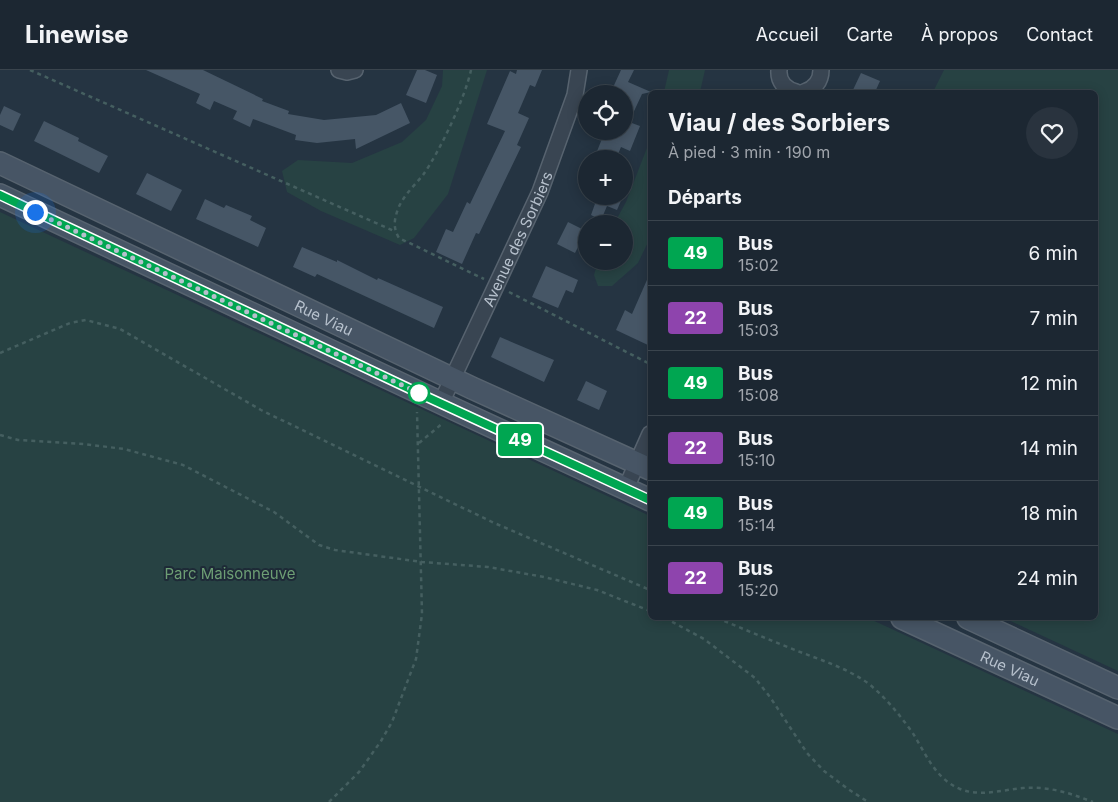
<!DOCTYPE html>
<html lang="fr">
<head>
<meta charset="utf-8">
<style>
  body { margin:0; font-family:Inter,sans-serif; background:#29333e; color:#f1f3f6; height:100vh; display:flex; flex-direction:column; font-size:19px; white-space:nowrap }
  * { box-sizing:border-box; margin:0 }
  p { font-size:16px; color:#a0a5ac }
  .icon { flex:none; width:28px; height:28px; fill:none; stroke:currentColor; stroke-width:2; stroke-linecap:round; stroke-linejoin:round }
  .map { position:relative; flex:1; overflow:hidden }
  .sheet { position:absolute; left:648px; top:20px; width:450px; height:530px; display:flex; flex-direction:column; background:#1c2732; border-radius:8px; box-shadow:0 2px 12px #0003,0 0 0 1px #3a444d }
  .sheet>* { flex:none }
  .badge { padding:0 10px; border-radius:4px; font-size:18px; line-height:32px }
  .buttons { position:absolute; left:578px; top:15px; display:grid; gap:10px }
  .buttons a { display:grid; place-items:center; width:55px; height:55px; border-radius:50%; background:#1c2732; box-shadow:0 2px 12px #0003,0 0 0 1px #3a444d; font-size:25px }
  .you { position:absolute; width:25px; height:25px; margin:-12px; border:4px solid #fff; border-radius:50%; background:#1a73e8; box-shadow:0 0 0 8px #1a73e833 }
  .map>.badge { position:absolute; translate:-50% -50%; box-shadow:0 0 0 2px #fff }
  h2 { padding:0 20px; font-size:19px; line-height:45px }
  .round { display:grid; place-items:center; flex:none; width:52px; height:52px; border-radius:26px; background:#29333e }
  .overview { display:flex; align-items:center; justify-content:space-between; height:85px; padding:0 20px }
  h1 { font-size:24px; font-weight:700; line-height:38px }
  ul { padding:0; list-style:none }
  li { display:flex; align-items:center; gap:15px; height:65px; padding:0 20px; border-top:1px solid #3a444d }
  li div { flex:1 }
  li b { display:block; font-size:19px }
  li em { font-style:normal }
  li .badge { min-width:55px; font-weight:700; text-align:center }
  header { display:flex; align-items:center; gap:30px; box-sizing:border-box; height:70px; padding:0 25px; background:#1c2732; border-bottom:1px solid #3a444d }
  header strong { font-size:24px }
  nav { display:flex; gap:28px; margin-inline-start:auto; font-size:18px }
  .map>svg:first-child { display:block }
</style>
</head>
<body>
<header>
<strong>Linewise</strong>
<nav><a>Accueil</a><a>Carte</a><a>À propos</a><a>Contact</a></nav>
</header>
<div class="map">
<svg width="1118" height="732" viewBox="0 0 1118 732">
  <rect width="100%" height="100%" fill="#253442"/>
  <g fill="#274243">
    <path d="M 443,0 L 487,0 L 448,124 L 414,168 L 400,175 L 321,141 L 287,122 L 282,101 L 298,90 L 352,93 L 402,72 L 426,50 L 442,16 Z"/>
    <path d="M 669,0 L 705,0 L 700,22 L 664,22 Z"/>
    <path d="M 944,0 L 1118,0 L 1118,601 L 1004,548 L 1095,548 L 1095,22 L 933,22 Z"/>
    <path d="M 650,70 L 650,168 L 638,193 L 612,216 L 598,216 L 594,205 L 598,191 L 624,191 L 624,154 L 614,154 L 626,132 Z"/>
    <path d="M 0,142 L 650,446 L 650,548 L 868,548 L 1118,664 L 1118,732 L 0,732 Z"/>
  </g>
  <g fill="#465666">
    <path d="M 146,0 L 203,0 L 263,29 L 262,31 L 289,41 L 288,44 L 324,50 L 376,45 L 401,33 L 410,53 L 356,79 L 355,69 L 317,73 L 295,70 L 296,65 L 253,49 L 250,57 L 233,49 L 237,41 L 214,31 L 210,40 L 196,33 L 200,24 Z"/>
    <path d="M 417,0 L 425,0 L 437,5 L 426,33 L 406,25 Z"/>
    <path d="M 517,0 L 542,0 L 535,17 L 530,15 L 518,43 L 529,48 L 517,75 L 521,77 L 479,164 L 476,163 L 462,194 L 436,182 L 446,159 L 453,162 L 467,132 L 470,134 L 505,61 L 487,54 L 510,1 L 516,4 Z"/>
    <path d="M 621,0 L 634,0 L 628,12 L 651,22 L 642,24 L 629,52 L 640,56 L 630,81 L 621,77 L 616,89 L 594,89 L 605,61 L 624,61 L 624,24 L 610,24 Z"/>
    <path d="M 861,3 L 880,11 L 875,22 L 852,22 Z"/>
    <path d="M 4,36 L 21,44 L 13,61 L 0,55 L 0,45 Z"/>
    <path d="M 44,51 L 79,68 L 78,71 L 108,86 L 99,103 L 34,71 Z"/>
    <path d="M 147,103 L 182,120 L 171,141 L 136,124 Z"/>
    <path d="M 586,126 L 623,126 L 617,140 L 607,136 L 601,150 L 591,145 L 596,131 Z"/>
    <path d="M 205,129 L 224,138 L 226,135 L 252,146 L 250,150 L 266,158 L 258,177 L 196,149 Z"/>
    <path d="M 568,152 L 586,161 L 575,183 L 557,174 Z"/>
    <path d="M 302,177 L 337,192 L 337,190 L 377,210 L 378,208 L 443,237 L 434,258 L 317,204 L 315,207 L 293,197 Z"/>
    <path d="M 546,196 L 578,210 L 573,223 L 566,220 L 558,238 L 532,227 Z"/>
    <path d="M 650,203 L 650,276 L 616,260 L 625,240 L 632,244 Z"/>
    <path d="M 500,267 L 554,290 L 544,312 L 491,287 Z"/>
    <path d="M 586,311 L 607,321 L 599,340 L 577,330 Z"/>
  </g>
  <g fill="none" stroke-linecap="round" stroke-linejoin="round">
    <g stroke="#57636f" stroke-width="18">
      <g id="street">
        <path d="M 339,0 L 347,2 L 355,0"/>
        <path d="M 779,0 C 778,12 785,19 796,22"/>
        <path d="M 804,22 C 814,19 821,12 821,0"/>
        <path id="s1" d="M 441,333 L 540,122 L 575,25 L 579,0"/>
        <path d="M 626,418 L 650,364"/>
      </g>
    </g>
    <g stroke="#57636f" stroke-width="24">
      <g id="secondary">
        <path id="s2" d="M 0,93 L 472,318 L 650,399"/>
        <path d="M 0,125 L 454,339 L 650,430"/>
        <path id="s3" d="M 902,548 L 1118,648"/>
        <path d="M 968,548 L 1118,618"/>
      </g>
    </g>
    <g stroke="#455f60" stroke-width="2.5" stroke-dasharray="4 4" stroke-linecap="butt">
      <path d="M 30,0 L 394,161"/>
      <path d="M 471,0 C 465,28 440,81 423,105 C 414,116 403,126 398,139 C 394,150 393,158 399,168 L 484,209"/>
      <path d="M 509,222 L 650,294"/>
      <path d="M 0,283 L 70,253 L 86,250 L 120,259 L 261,340 L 492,452 L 650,520"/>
      <path d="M 0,365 L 18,370 L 84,374 L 124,379 L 183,395 L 274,442 L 319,475 L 335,480 L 422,492 L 488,497 L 544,507 L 597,520 L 650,541"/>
      <path d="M 419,373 L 443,353"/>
      <path d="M 665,548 L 704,569 L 755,608 L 770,627 L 807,683 L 824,701 L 848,719 L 868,732"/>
      <path d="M 717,548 C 741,558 765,568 790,578 C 817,589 846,597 869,614 C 886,628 899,644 912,662 C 925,682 935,709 960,719 C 980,727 1002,720 1023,718 C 1048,716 1070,723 1093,732"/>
      <path d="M 329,732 L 359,702 L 381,671 L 392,652 L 416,589 L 422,544 L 417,342"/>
    </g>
    <use href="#street" stroke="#394552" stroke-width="15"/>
    <use href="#secondary" stroke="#475565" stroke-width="21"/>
  </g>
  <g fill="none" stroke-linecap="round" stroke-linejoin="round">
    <g stroke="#fff" stroke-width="11">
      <path id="line" d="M 0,125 L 427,327 L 650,430"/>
    </g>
    <use href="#line" stroke="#00a651" stroke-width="8"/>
    <path stroke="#b6c0cc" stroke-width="5" stroke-dasharray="0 9" d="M 35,142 L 421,324 L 419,323"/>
  </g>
  <circle fill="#fff" stroke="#00a651" stroke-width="2.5" cx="419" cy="323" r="10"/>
  <g text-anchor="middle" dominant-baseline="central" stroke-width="4" stroke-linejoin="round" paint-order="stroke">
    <g font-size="15" fill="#b6c0cc" stroke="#1e2a37">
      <text stroke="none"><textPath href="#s1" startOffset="181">Avenue des Sorbiers</textPath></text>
      <text stroke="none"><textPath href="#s2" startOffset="359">Rue Viau</textPath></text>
      <text stroke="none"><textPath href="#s3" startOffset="119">Rue Viau</textPath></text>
    </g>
    <g font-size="15" fill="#6d9e74" stroke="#1e2a37">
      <text x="230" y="503">Parc Maisonneuve</text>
    </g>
  </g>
</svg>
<div class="buttons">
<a><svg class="icon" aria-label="locate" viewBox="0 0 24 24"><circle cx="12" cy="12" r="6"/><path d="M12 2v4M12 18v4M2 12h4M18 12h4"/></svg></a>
<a>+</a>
<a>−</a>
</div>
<div class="you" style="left:35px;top:142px"></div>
<b class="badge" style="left:520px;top:370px;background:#00a651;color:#fff">49</b>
<section class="sheet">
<div class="overview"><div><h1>Viau / des Sorbiers</h1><p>À pied · 3 min · 190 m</p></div><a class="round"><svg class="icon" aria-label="heart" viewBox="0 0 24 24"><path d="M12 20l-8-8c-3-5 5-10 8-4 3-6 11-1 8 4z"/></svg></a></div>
<h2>Départs</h2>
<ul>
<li><span class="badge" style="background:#00a651;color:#fff">49</span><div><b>Bus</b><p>15:02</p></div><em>6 min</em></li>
<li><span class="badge" style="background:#8e44ad;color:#fff">22</span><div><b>Bus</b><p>15:03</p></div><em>7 min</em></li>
<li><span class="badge" style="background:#00a651;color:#fff">49</span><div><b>Bus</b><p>15:08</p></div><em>12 min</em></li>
<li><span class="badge" style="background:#8e44ad;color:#fff">22</span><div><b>Bus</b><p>15:10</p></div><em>14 min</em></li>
<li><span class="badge" style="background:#00a651;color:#fff">49</span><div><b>Bus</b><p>15:14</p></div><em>18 min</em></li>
<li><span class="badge" style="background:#8e44ad;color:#fff">22</span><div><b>Bus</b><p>15:20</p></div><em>24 min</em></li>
</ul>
</section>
</div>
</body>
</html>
